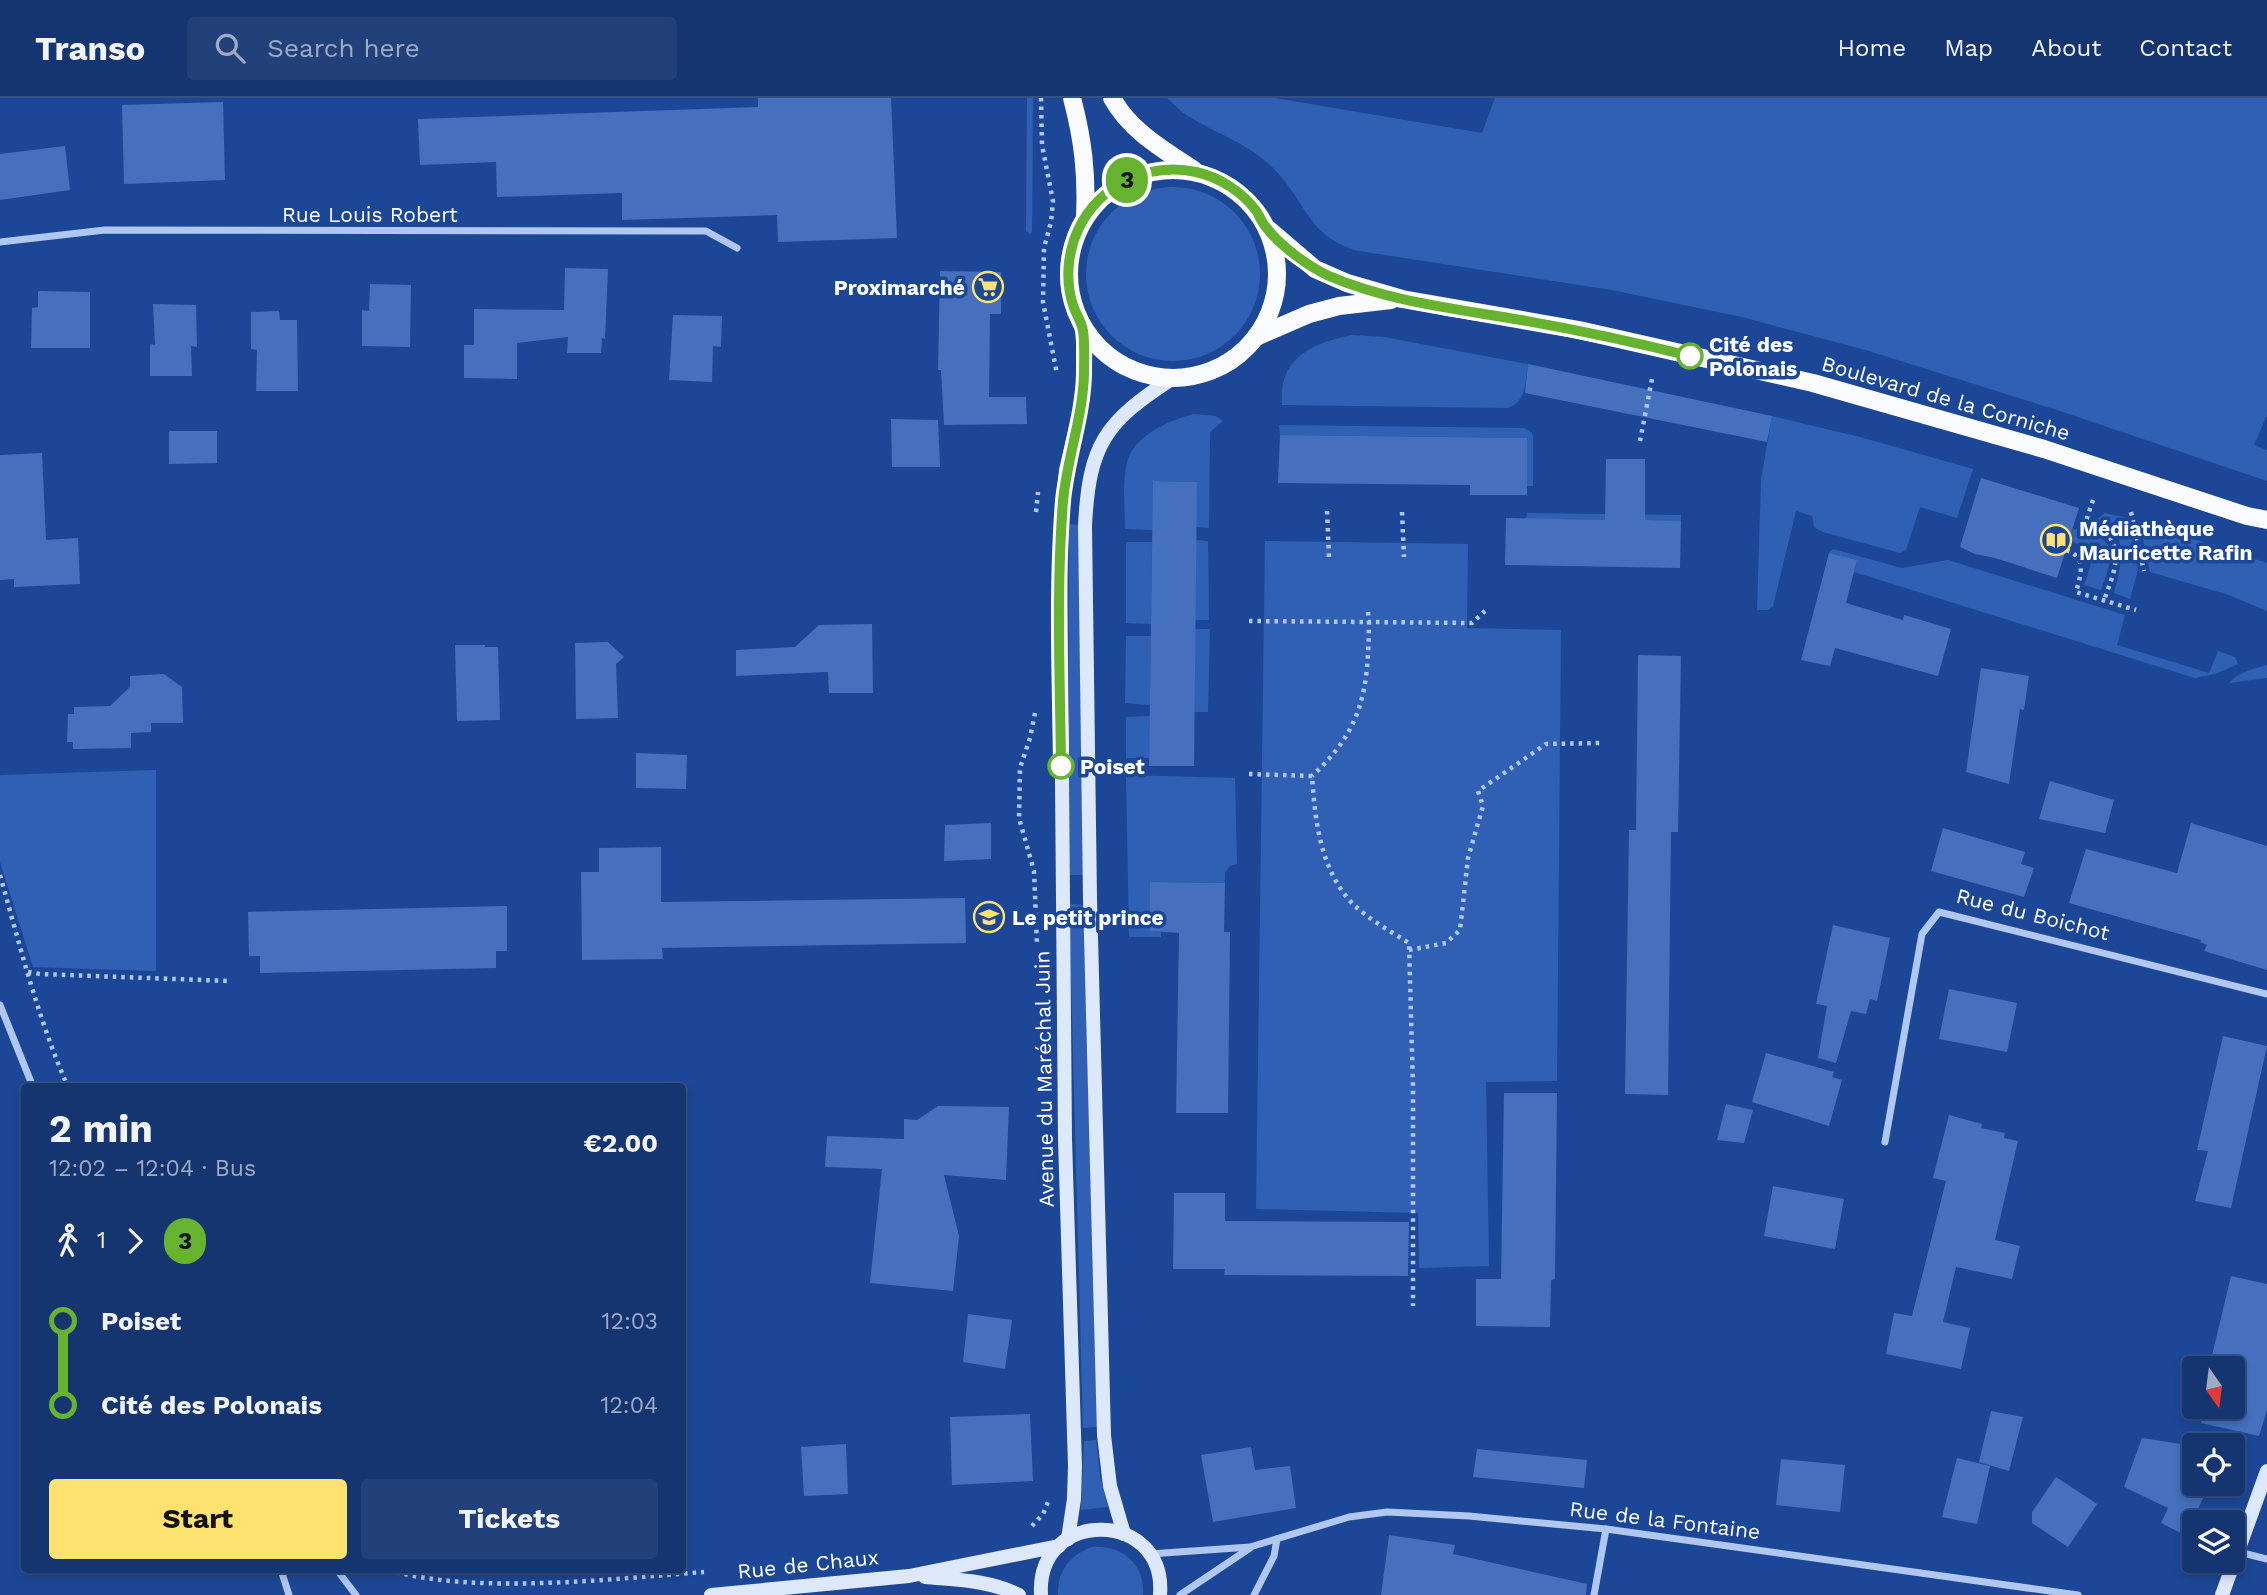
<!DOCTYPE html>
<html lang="en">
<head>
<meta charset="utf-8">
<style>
  body { margin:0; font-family:"Work Sans",sans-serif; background:#224079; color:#f1f3f6; height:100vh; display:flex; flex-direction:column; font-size:26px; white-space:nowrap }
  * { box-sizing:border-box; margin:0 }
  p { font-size:23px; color:#9dabc3 }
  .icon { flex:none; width:38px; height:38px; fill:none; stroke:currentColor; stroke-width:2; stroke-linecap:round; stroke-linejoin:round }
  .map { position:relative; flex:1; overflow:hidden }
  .drawer { position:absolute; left:21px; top:985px; width:665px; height:490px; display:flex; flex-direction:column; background:#153571; border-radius:7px; box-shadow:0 4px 10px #0003,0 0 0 2px #345084 }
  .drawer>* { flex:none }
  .badge { padding:0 14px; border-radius:23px; font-size:24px; line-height:46px }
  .needle { width:46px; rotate:166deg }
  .buttons { position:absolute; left:2182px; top:1258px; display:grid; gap:14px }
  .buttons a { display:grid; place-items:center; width:63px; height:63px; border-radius:7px; background:#153571; box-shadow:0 4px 10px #0003,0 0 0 2px #345084; font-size:35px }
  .map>.badge { position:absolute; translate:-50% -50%; box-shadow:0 0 0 4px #fff }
  .legs { display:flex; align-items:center; gap:10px; height:77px; padding:0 28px; font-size:23px }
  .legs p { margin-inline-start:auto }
  .overview { display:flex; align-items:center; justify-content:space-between; height:119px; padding:0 28px }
  h1 { font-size:38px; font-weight:700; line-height:52px }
  .cta { display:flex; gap:14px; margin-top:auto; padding:14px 28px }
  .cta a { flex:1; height:80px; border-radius:7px; background:#ffe26f; color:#111; font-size:28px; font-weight:700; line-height:80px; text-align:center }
  .cta a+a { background:#224079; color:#f1f3f6 }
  ul { padding:0 28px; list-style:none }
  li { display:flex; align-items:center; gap:24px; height:84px; font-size:26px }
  li i { display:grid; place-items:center; width:10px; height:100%; margin:0 9px; background:currentColor }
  li i::after { content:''; width:18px; height:18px; margin:-9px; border:5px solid; border-radius:50%; background:#153571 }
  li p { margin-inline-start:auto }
  li:first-child i { background:linear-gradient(#0000 50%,currentColor 0) }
  li:last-child i { background:linear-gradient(currentColor 50%,#0000 0) }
  header { display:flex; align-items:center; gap:42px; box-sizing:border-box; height:98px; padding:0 35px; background:#153571; border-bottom:2px solid #345084 }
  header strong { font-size:33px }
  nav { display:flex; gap:38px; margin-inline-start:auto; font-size:24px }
  .search { width:490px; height:63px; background:#224079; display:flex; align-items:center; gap:18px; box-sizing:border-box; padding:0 24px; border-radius:7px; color:#9dabc3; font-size:26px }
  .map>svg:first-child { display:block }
</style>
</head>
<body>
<header>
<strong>Transo</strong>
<div class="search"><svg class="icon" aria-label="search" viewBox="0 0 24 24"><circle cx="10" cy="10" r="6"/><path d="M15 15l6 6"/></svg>Search here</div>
<nav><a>Home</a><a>Map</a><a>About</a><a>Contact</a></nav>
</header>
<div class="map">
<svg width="2267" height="1497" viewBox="0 0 2267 1497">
  <rect width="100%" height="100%" fill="#1c4797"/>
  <g fill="#3060b4">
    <path d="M 1027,0 L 1033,0 L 1032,135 L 1030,136 L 1026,133 Z"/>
    <path d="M 1167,0 L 1275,0 L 1482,35 L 1495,0 L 2267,0 L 2267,317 L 2254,347 L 2267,352 L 2267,383 L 2057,312 L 1869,253 L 1742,219 L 1612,192 L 1359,153 C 1308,139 1308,107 1276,73 C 1252,47 1217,36 1188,18 C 1180,13 1174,6 1167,0 Z"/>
    <circle cx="1173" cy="176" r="87"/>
    <path d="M 1351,237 L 1384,239 L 1528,266 C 1525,284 1527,304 1507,310 L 1282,307 C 1278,260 1311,246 1351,237 Z"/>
    <path d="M 1194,316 L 1216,318 L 1223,323 L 1210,334 L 1209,430 L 1196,429 L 1197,384 L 1154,383 L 1153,432 L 1125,431 C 1125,412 1122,383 1127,365 C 1133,338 1169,322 1194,316 Z"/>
    <path d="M 1772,318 L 1860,339 L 1973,371 L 1957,420 L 1920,409 L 1906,452 L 1900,455 L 1823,434 L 1814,429 L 1812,418 L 1796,413 L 1773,508 L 1768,512 L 1757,512 L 1761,382 Z"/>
    <path d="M 1279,327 L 1524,330 L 1532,335 L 1533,339 L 1533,388 L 1527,388 L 1527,340 L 1280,337 Z"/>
    <path d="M 1527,415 L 1681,417 L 1681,423 L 1526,421 Z"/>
    <path d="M 2105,415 L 2128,420 L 2138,472 L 2130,501 L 2114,495 C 2121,471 2131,431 2097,421 Z"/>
    <path d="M 2139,423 L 2267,465 L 2267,513 L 2229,497 L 2150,474 Z"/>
    <path d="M 1069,426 L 1078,427 L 1083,777 L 1068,777 Z"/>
    <path d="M 2073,431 C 2117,439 2116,453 2101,492 L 2084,487 C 2088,475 2094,465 2089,452 L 2069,442 Z"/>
    <path d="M 1196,442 L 1208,443 L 1209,522 L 1195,522 Z"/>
    <path d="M 1265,443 L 1468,446 L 1467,530 L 1561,532 L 1557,983 L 1486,984 L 1489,1168 L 1419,1170 L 1418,1115 L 1256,1111 Z"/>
    <path d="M 1126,444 L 1152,444 L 1151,526 L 1126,525 Z"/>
    <path d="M 1833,451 L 1902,470 L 1948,462 L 2125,517 L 2117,547 L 2209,575 L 2218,553 L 2235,559 L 2238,566 L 2215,576 L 2195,580 L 1854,474 L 1857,462 L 1829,455 Z"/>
    <path d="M 1195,531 L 1210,531 L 1208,614 L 1194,614 Z"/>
    <path d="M 1126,538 L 1151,538 L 1150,607 L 1125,605 Z"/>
    <path d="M 2267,567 L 2267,580 L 2229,585 C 2239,574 2253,571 2267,567 Z"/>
    <path d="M 1150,618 L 1149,660 L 1126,660 L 1126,619 Z"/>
    <path d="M 156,672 L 156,873 L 33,869 L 0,764 L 0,677 Z"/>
    <path d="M 1126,677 L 1235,680 L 1237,766 L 1230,768 L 1225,775 L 1225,785 L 1150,784 L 1150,833 L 1161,834 L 1161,839 L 1129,839 Z"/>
    <path d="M 1069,806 L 1083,807 L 1097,1329 L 1083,1330 Z"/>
    <path d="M 1096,1342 L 1100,1378 L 1108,1409 L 1081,1412 L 1084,1343 Z"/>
    <path d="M 1092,1449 C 1122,1447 1145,1466 1143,1497 L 1058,1497 C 1057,1473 1070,1457 1092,1449 Z"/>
  </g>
  <g fill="#4470be">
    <path d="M 758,0 L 891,0 L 897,140 L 778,144 L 777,117 L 622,122 L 622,95 L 497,99 L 496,64 L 420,67 L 418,21 L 758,9 Z"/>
    <path d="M 223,4 L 225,82 L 124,86 L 122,7 Z"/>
    <path d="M 65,48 L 70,92 L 0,102 L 0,56 Z"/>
    <path d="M 565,170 L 608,171 L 605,241 L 602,240 L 601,255 L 567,255 L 568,239 L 517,245 L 517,281 L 464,280 L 464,247 L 474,247 L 474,211 L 564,212 Z"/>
    <path d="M 940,173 L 1001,174 L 1001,216 L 990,216 L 989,299 L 1026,299 L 1027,326 L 944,327 L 941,272 L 938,272 Z"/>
    <path d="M 370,186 L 411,187 L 410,249 L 362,248 L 362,212 L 369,213 Z"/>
    <path d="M 38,193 L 90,194 L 90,250 L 31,250 L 32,210 L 38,209 Z"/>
    <path d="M 153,206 L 196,207 L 197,249 L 191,248 L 192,278 L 150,278 L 150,246 L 155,247 Z"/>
    <path d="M 279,213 L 280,222 L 297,222 L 298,293 L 256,293 L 257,252 L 251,251 L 251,214 Z"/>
    <path d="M 673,217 L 722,218 L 721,249 L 713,248 L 712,284 L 669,282 Z"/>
    <path d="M 1528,266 L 1772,318 L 1767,344 L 1525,295 Z"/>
    <path d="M 891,321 L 938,322 L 940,369 L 892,369 Z"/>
    <path d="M 169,333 L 217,333 L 217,365 L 169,366 Z"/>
    <path d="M 1280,337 L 1527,340 L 1527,397 L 1470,397 L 1470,387 L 1278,385 Z"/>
    <path d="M 42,355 L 46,442 L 78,440 L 80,486 L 14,489 L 14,481 L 0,482 L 0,357 Z"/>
    <path d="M 1606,361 L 1645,361 L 1645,422 L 1681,423 L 1680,470 L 1505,467 L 1506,420 L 1605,422 Z"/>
    <path d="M 1981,380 L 2079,410 L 2057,480 L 1995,460 L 1975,456 L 1960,449 Z"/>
    <path d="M 1153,383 L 1197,384 L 1194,668 L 1149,668 Z"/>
    <path d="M 1829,455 L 1857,462 L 1846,505 L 1903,522 L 1904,517 L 1951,531 L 1938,578 L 1835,550 L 1830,568 L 1801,562 Z"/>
    <path d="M 872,526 L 873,595 L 829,595 L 828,574 L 736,578 L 736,552 L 795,549 L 819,527 Z"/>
    <path d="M 608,544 L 624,559 L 616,566 L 618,620 L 576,621 L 575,545 Z"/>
    <path d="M 455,547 L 485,547 L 485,549 L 498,549 L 500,622 L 457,623 Z"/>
    <path d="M 1638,557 L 1681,558 L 1678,734 L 1671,734 L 1668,997 L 1625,996 L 1629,732 L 1636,732 Z"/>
    <path d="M 1981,570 L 2029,578 L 2024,612 L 2020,611 L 2009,686 L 1966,674 Z"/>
    <path d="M 164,576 L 182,589 L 183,625 L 151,625 L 151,634 L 131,635 L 131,650 L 73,651 L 73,644 L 67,644 L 68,616 L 74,616 L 74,609 L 110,608 L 130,589 L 130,578 Z"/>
    <path d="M 636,655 L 687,657 L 686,691 L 636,690 Z"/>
    <path d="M 2050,683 L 2114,702 L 2105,735 L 2039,721 Z"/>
    <path d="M 991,725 L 991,761 L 944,763 L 945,727 Z"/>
    <path d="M 2191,725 L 2267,748 L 2267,872 L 2204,853 L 2207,847 L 2200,844 L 2201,842 L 2069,805 L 2086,751 L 2177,775 Z"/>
    <path d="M 1943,730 L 2025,754 L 2021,766 L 2034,770 L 2024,799 L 1931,773 Z"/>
    <path d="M 661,749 L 661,804 L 965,800 L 966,845 L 662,850 L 663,861 L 582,862 L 581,774 L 599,774 L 599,750 Z"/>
    <path d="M 1150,784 L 1225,785 L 1224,834 L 1230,834 L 1228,1015 L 1176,1015 L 1179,835 L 1150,833 Z"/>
    <path d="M 507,808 L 507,853 L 496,853 L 496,870 L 260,875 L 260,858 L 249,858 L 248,814 Z"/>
    <path d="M 1833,827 L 1890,840 L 1877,903 L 1870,901 L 1866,916 L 1851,913 L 1836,965 L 1818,960 L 1827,908 L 1816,906 Z"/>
    <path d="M 1949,891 L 2017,905 L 2007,954 L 1939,941 Z"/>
    <path d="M 2223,938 L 2267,948 L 2231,1110 L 2195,1103 L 2208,1053 L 2197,1052 Z"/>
    <path d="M 1766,955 L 1834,974 L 1832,979 L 1842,982 L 1829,1028 L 1752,1004 Z"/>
    <path d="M 1504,995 L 1557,995 L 1555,1181 L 1551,1182 L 1550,1229 L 1476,1228 L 1476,1181 L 1501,1181 Z"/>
    <path d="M 1726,1006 L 1753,1012 L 1744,1045 L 1717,1042 Z"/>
    <path d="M 938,1008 L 1009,1009 L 1006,1082 L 944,1077 L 959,1138 L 953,1193 L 870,1185 L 882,1071 L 825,1069 L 827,1038 L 904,1041 L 904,1021 L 917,1022 Z"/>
    <path d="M 1949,1017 L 1982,1026 L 1981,1030 L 2005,1035 L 2004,1040 L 2018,1043 L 1995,1142 L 2020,1148 L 2012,1181 L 1956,1169 L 1943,1224 L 1970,1230 L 1961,1271 L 1886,1256 L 1894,1215 L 1912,1218 L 1946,1083 L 1933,1080 Z"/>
    <path d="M 1773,1088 L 1844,1101 L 1835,1151 L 1764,1138 Z"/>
    <path d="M 1174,1095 L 1225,1095 L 1225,1123 L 1409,1124 L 1408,1178 L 1224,1177 L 1225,1171 L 1173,1171 Z"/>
    <path d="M 2231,1178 L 2267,1186 L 2267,1312 L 2259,1338 L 2201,1325 L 2204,1309 L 2233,1309 L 2233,1270 L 2209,1270 Z"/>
    <path d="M 968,1216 L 1012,1222 L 1005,1271 L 963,1264 Z"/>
    <path d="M 1991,1313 L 2023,1319 L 2009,1373 L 1979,1364 Z"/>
    <path d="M 1030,1316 L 1033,1383 L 952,1387 L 950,1319 Z"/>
    <path d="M 2142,1340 L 2194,1348 L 2194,1386 L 2210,1386 L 2185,1437 L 2161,1425 L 2168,1410 L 2124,1389 Z"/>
    <path d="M 846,1346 L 848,1396 L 804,1398 L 801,1349 Z"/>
    <path d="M 1251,1349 L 1255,1372 L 1290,1368 L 1296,1410 L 1213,1424 L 1201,1357 Z"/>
    <path d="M 1477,1351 L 1587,1362 L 1584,1390 L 1473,1379 Z"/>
    <path d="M 1957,1360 L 1990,1368 L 1977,1426 L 1942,1419 Z"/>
    <path d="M 1781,1361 L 1845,1367 L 1840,1414 L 1776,1407 Z"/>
    <path d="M 2056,1379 L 2097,1406 L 2068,1449 L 2032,1425 L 2032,1414 Z"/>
    <path d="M 1389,1437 L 1455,1447 L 1453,1456 L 1587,1486 L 1586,1497 L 1381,1497 Z"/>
  </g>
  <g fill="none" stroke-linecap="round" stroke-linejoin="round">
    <g stroke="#b0c8f0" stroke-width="4.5" stroke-dasharray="3.5 5" stroke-linecap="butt">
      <path d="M 1041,0 L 1042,47 L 1053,103 L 1051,124 L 1044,150 L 1043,204 L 1057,276"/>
      <path d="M 1640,343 L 1652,281"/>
      <path d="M 2093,402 L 2086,423 C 2128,440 2117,468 2104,502"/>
      <path d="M 1327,413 L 1329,459"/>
      <path d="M 1036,414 L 1038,394"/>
      <path d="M 1402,414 L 1404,459"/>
      <path d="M 2131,414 L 2144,473"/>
      <path d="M 2066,452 C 2087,459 2081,476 2076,494 L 2136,512"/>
      <path d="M 1368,514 L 1369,524 L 1472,525 L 1485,513"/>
      <path d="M 1249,523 L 1369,524 C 1368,591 1364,630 1312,678"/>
      <path d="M 1035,615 L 1030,640 L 1020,670 L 1019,720 L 1034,773 L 1037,847"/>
      <path d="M 1249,676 L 1312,678 C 1315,722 1320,771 1352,805 C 1368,821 1390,833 1409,845 L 1413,988 L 1413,1208"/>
      <path d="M 0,777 C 20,848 38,921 68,989"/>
      <path d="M 1409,852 L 1446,845 L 1460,832 L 1468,760 L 1483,708 L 1478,693 L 1546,646 L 1601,645"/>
      <path d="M 28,874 L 40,876 L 229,883"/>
      <path d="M 1032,1428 L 1043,1416 L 1048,1404"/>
      <path d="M 388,1472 C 475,1497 611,1481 704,1474"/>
    </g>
    <g stroke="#b0c8f0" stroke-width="7">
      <path d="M 0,144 L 105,132 L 706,133 L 737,150"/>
      <path d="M 0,907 L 33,989"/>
      <path d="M 1885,1044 L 1922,836 L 1939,814 L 2267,896"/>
      <path d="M 2239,1454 L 2267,1461"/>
      <path d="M 1150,1456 L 1250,1449 L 1349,1419 L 1387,1414 L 1469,1418 L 1606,1431 L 2078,1497"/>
      <path d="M 281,1472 L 289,1497"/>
      <path d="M 337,1472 L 356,1497"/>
      <path d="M 1180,1497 L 1250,1450"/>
      <path d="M 1254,1497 L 1274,1458 L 1277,1441"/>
      <path d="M 1594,1497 L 1606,1431"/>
    </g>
    <g stroke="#dee8fb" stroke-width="14">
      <path d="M 1124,1436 L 1110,1388 L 1104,1337 L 1090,801 L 1085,428 C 1089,346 1105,324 1173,280"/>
      <path d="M 1068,1441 L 1074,1401 L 1075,1368 L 1065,1041 L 1060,443 L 1066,372 L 1083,300 L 1083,229"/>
      <path d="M 925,1479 C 957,1482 989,1482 1019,1497"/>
      <path d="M 711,1497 L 909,1478 L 1059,1448"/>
      <path d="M 1041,1497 C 1036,1409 1167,1411 1160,1497"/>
      <path d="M 2222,1497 L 2267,1373"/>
    </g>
    <g stroke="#f9fbff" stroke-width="18">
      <path d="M 1072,0 C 1083,42 1087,75 1085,119"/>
      <path d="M 1112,0 C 1130,33 1164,52 1194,72"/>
      <circle cx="1173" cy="176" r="104"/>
      <path d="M 1267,130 L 1315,171 L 1347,185 L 1402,201 L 1579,232 L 1813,285 L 2044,351 L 2247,418 L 2267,422"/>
      <path d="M 1256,239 L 1309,216 L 1339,208 L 1391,202"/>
    </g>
  </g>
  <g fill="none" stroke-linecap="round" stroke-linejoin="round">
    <g stroke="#fff" stroke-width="16">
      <path id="line-1" d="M 1061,668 C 1060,580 1056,491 1063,403 C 1067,360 1083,319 1084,276 C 1084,262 1085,246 1083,233 C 1082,225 1077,217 1074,210 C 1065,185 1067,156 1078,132 C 1099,87 1148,64 1196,74 C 1219,79 1243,94 1257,114 C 1260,119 1262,125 1266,129 C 1279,147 1309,169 1329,178 C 1390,204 1457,211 1521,222 C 1578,232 1634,244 1690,258"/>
    </g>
    <use href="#line-1" stroke="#65b32e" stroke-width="10"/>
  </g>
  <defs>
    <g id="supermarket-ring" transform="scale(1.575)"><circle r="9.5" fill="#1c4797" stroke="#ffe26f" stroke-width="1.5"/><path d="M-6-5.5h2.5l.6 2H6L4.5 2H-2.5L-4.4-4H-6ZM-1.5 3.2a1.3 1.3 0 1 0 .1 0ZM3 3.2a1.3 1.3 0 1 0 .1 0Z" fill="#ffe26f"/></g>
    <g id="library-ring" transform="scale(1.575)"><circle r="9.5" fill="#1c4797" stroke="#ffe26f" stroke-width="1.5"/><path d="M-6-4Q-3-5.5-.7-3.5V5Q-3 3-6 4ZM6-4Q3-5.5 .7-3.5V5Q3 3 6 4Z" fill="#ffe26f"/></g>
    <g id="school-ring" transform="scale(1.575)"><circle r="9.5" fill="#1c4797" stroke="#ffe26f" stroke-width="1.5"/><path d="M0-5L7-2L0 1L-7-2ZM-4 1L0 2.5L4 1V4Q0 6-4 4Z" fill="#ffe26f"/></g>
  </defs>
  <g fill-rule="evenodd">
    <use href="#supermarket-ring" x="988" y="189"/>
    <use href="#library-ring" x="2056" y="442"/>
    <use href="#school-ring" x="989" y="819"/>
  </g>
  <g fill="#fff" stroke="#65b32e" stroke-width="3.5">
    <circle cx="1690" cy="258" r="12"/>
    <circle cx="1061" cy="668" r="12"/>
  </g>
  <g text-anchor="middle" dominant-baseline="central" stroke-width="7" stroke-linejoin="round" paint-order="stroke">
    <g font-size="21" fill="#fff" stroke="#1c4797">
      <text x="370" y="116">Rue Louis Robert</text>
      <text transform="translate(1946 300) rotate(16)">Boulevard de la Corniche</text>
      <text transform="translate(2033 816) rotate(14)">Rue du Boichot</text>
      <text transform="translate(1044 981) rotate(-91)">Avenue du Maréchal Juin</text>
      <text transform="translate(1665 1422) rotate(7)">Rue de la Fontaine</text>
      <text transform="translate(808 1466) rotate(-6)">Rue de Chaux</text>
    </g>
    <g font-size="21" font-weight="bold" fill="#fff" stroke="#1c4797" text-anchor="start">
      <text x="965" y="189" text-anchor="end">Proximarché</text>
      <text x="2079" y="430">Médiathèque<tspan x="2079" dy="24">Mauricette Rafin</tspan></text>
      <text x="1012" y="819">Le petit prince</text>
    </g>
    <g font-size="21" font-weight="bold" fill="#fff" stroke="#1c4797" text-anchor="start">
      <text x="1709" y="246">Cité des<tspan x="1709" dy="24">Polonais</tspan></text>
      <text x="1080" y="668">Poiset</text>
    </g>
  </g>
</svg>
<div class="buttons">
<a><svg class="needle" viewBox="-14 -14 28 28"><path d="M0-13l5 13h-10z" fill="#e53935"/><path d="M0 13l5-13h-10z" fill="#9dabc3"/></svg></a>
<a><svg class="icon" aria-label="locate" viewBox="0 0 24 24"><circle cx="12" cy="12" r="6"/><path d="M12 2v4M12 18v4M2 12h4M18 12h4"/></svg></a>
<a><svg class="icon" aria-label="layers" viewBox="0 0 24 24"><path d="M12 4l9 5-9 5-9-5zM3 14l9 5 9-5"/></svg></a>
</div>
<b class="badge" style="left:1127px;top:82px;background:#65b32e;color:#111">3</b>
<section class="drawer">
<div class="overview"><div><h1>2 min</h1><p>12:02 – 12:04 · Bus</p></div><b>€2.00</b></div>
<div class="legs"><svg class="icon" aria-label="walk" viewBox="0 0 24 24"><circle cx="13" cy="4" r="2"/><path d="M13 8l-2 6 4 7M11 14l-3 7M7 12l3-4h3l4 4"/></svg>1<svg class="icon" aria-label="forward" viewBox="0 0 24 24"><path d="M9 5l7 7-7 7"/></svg><b class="badge" style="background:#65b32e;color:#111">3</b></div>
<ul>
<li><i style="color:#65b32e"></i><b>Poiset</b><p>12:03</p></li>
<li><i style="color:#65b32e"></i><b>Cité des Polonais</b><p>12:04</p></li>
</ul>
<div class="cta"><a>Start</a><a>Tickets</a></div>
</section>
</div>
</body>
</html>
